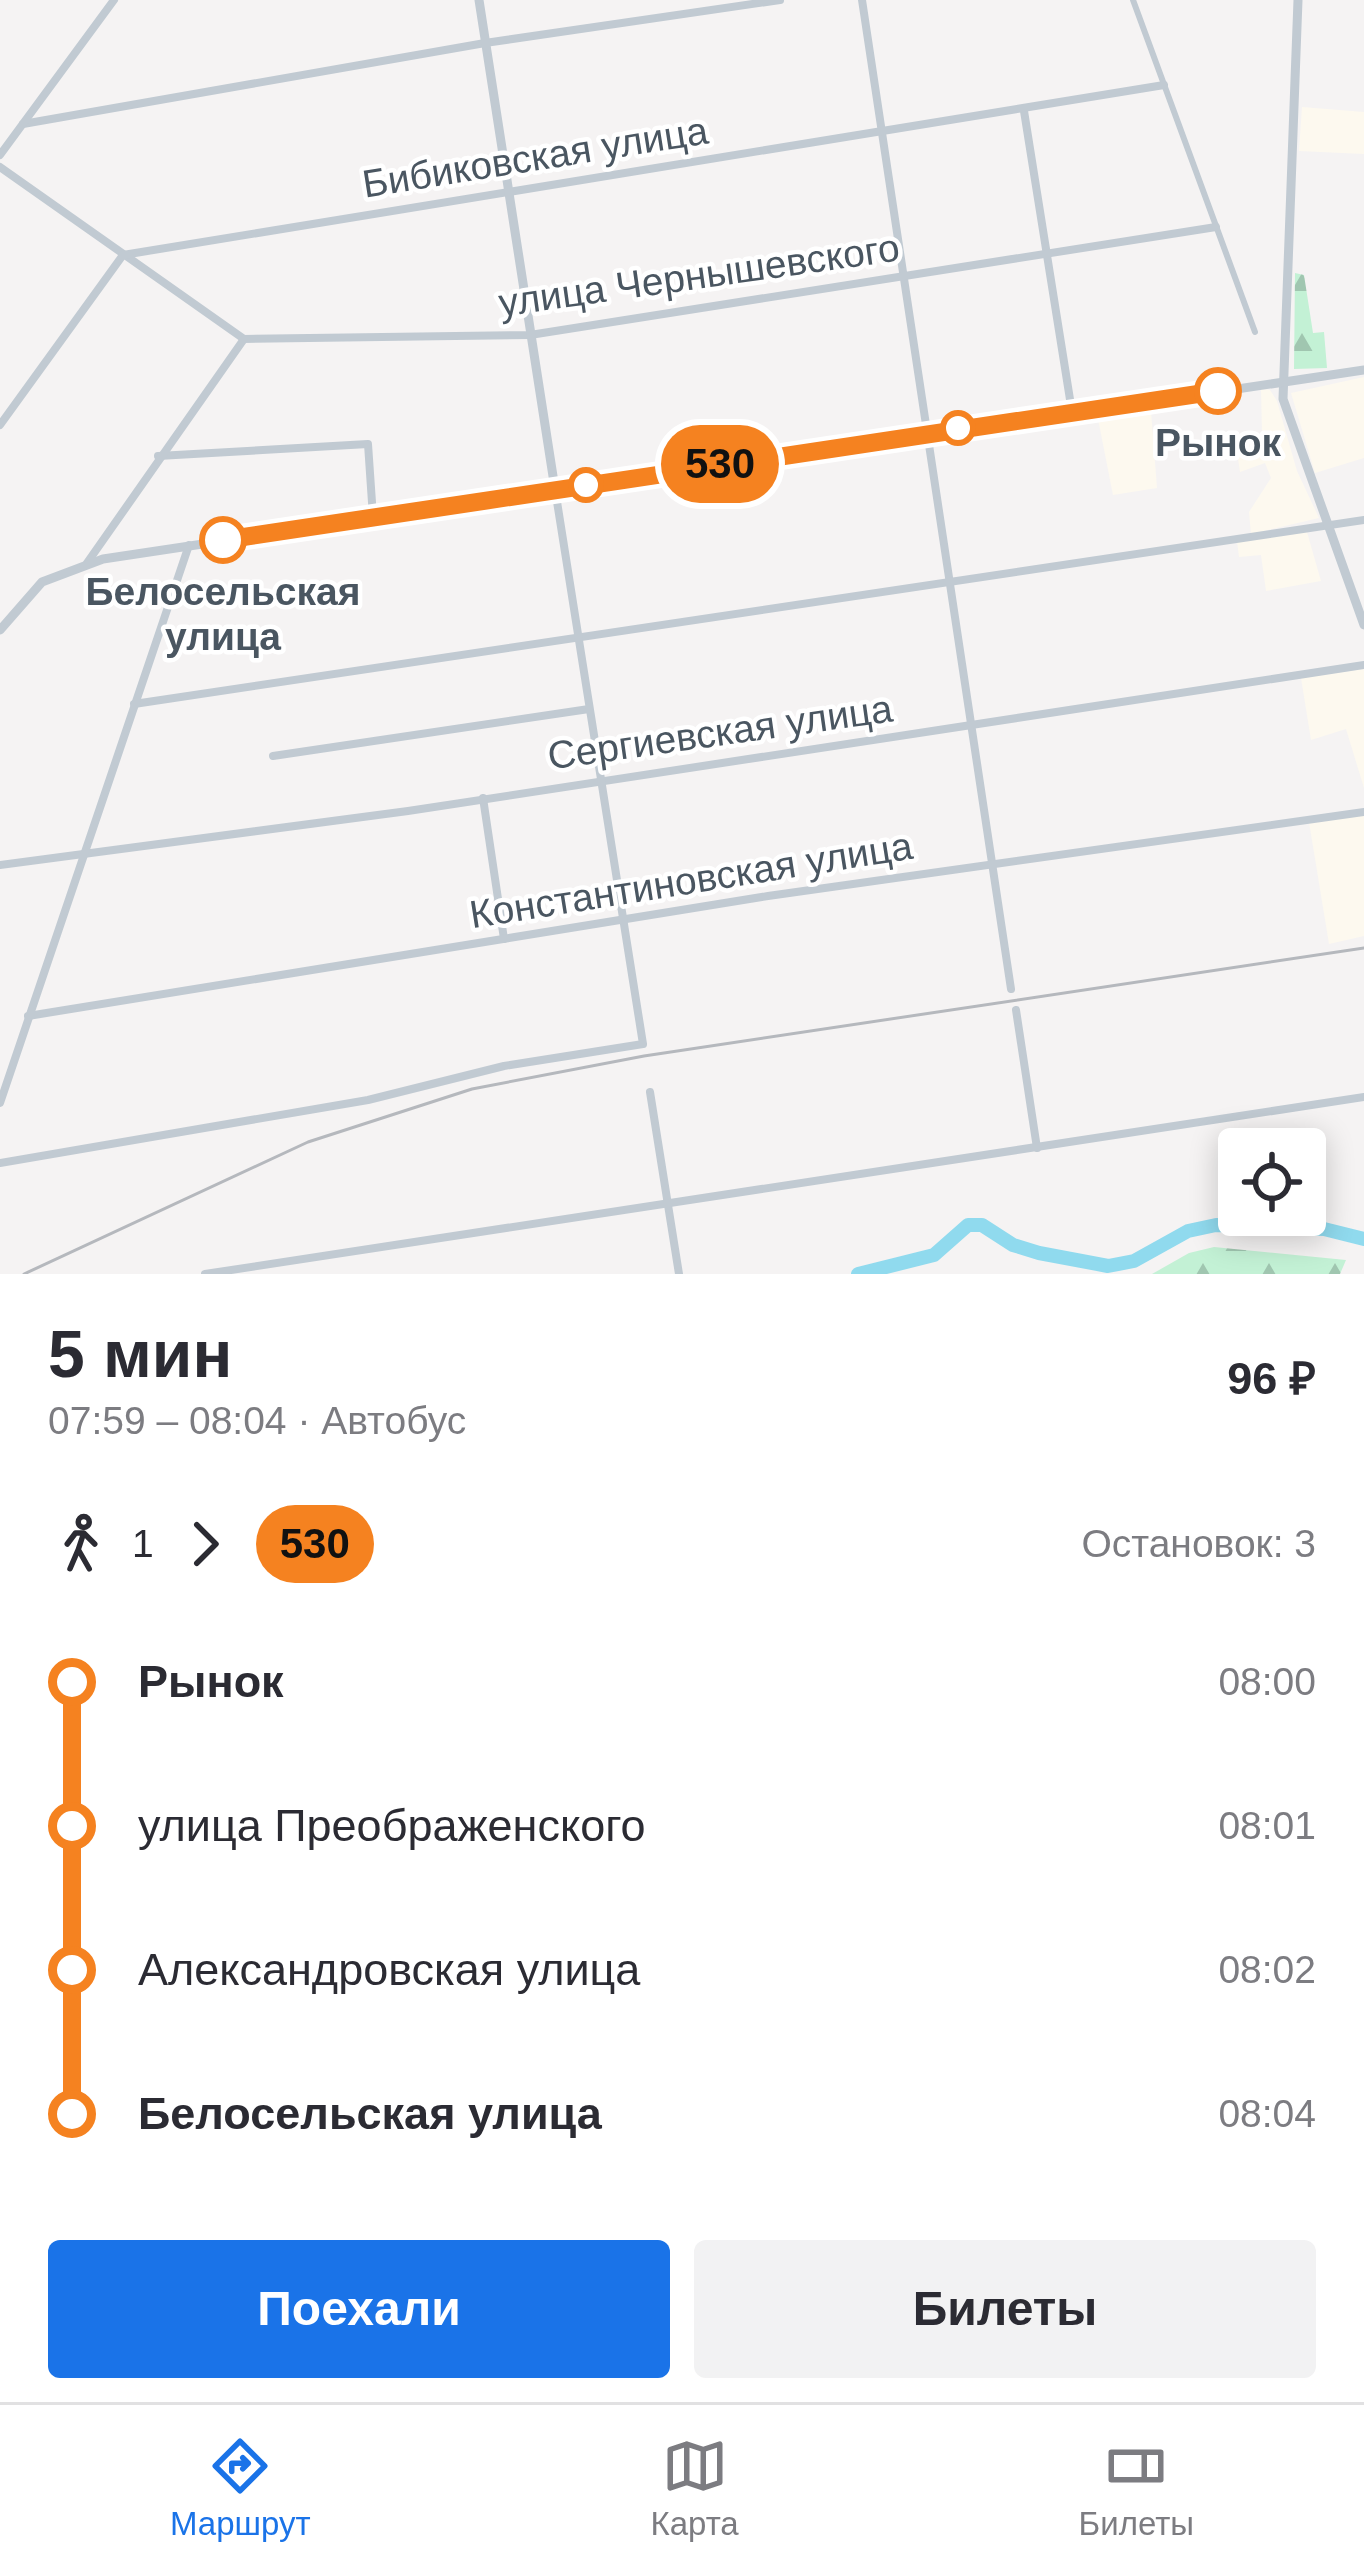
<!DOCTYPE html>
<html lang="ru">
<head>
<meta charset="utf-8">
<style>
  body { margin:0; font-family:Arial,sans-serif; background:#f2f2f3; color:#2b2b33; height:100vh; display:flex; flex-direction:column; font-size:45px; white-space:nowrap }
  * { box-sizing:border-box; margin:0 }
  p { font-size:39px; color:#7c7c81 }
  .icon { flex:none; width:66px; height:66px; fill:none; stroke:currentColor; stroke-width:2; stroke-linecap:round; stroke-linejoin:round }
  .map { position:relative; height:1274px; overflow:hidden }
  .drawer { display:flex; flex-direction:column; background:#fff; flex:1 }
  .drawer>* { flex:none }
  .badge { padding:0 24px; border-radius:39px; font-size:42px; line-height:78px }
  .fabs { position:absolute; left:1218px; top:1128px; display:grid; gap:24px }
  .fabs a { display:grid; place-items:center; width:108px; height:108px; border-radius:12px; background:#fff; box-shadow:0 6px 30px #0003; font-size:60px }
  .map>.badge { position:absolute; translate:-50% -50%; box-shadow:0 0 0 6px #fff }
  .legs { display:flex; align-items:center; gap:18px; height:132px; padding:0 48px; font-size:39px }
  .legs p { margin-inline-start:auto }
  .overview { display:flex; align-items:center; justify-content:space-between; height:204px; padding:0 48px }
  h1 { font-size:66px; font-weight:700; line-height:90px }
  .button { display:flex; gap:24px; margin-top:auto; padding:24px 48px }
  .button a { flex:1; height:138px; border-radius:12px; background:#1a73e8; color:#fff; font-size:48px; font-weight:700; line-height:138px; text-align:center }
  .button a+a { background:#f2f2f3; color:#2b2b33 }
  ul { padding:0 48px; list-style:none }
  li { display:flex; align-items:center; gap:42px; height:144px; font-size:45px }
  li i { display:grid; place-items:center; width:18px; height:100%; margin:0 15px; background:currentColor }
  li i::after { content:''; width:30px; height:30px; margin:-15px; border:9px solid; border-radius:50%; background:#fff }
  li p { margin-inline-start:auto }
  li:first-child i { background:linear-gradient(#0000 50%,currentColor 0) }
  li:last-child i { background:linear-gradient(currentColor 50%,#0000 0) }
  .tabs { display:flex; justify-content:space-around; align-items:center; height:168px; border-top:3px solid #e1e1e2; background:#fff; font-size:33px; color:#7c7c81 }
  .tabs a { display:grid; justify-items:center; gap:6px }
  .tabs .on { color:#1a73e8 }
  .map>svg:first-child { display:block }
</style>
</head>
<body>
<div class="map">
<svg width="1364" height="1274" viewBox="0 0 1364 1274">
  <defs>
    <pattern id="forest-firs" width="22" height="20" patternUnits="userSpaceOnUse" patternTransform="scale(3)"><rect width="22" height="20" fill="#c3f1d5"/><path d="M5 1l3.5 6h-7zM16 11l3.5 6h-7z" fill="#a0c6b0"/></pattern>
  </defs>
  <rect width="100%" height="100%" fill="#f5f3f3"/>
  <g fill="#fdf9ef">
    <path d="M 1302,107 L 1364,112 L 1364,154 L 1299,151 Z"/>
    <path d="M 1364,377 L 1364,458 L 1315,473 L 1291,393 Z"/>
    <path d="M 1261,389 L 1270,390 L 1277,401 L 1297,471 L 1319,518 L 1251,534 L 1249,512 L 1271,478 L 1265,463 L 1240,472 L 1236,446 L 1262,433 Z"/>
    <path d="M 1151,411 L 1157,488 L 1113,495 L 1098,419 Z"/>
    <path d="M 1307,532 L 1321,581 L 1266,591 L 1261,555 L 1239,557 L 1237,541 Z"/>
    <path d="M 1364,669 L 1364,788 L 1346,729 L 1311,740 L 1301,678 Z"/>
    <path d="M 1364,815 L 1364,936 L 1329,944 L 1309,822 Z"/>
  </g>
  <g fill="url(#forest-firs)">
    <path d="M 1295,273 L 1304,275 L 1313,333 L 1324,332 L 1327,368 L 1294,369 Z"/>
    <path d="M 1214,1247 L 1346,1260 L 1340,1274 L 1152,1274 L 1189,1253 Z"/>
  </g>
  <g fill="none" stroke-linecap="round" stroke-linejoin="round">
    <path stroke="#90daee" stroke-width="14" d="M 858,1274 L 934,1255 L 968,1225 L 982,1225 L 1013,1245 L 1039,1253 L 1108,1266 L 1134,1261 L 1188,1231 L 1216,1225 L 1324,1229 L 1364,1239"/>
    <path stroke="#c1cad2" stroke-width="6" d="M 1133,0 L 1255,332"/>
    <g stroke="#c1cad2" stroke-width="8">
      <path d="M 862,0 L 1011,989"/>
      <path d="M 1024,111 L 1072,412"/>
      <path d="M 23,124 L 485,43 L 780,0"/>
      <path d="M 0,155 L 114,0"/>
      <path d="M 0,167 L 244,339"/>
      <path d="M 0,425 L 123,255 L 1164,85"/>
      <path d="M 158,456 L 368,444 L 373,517"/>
      <path d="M 87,563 L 244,339 L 530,335 L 1216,227"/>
      <path d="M 134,704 L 1364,520"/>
      <path d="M 273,756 L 589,709"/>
      <path d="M 483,798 L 504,939"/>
      <path d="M 0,865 L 408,811 L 1364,665"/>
      <path d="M 1016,1010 L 1037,1148"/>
      <path d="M 28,1016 L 768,896 L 1364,812"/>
      <path d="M 650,1092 L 679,1274"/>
      <path d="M 0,1103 L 189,545"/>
      <path d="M 0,1163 L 368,1100 L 504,1066 L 643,1044 L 555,489"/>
      <path d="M 205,1274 L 1364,1097"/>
    </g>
    <g stroke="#c1cad2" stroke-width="9">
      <path d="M 479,0 L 555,489"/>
      <path d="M 1298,0 L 1283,399 L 1364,625"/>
      <path d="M 0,630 L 42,582 L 103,559 L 1364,370"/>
    </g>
    <path stroke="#b5b8bd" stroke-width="3" d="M 24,1274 L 308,1142 L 472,1089 L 644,1056 L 1364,948"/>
  </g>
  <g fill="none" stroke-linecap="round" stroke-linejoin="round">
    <g stroke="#fff" stroke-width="27">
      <path id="line-1" d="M 223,540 L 1218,391"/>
    </g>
    <use href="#line-1" stroke="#f58220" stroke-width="18"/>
  </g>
  <g fill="#fff" stroke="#f58220" stroke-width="6">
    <circle cx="1218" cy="391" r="21"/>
    <circle cx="958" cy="428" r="15"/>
    <circle cx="586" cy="485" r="15"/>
    <circle cx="223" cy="540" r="21"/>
  </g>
  <g text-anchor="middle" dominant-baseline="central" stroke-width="9" stroke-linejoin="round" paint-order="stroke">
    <g font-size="39" fill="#4a5661" stroke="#fff">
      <text transform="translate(535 157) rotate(-9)">Бибиковская улица</text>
      <text transform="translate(699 275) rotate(-8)">улица Чернышевского</text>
      <text transform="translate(720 732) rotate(-8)">Сергиевская улица</text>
      <text transform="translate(691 880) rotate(-9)">Константиновская улица</text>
    </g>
    <g font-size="39" font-weight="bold" fill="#4a5661" stroke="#fff">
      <text x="1218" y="442">Рынок</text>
      <text x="223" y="591">Белосельская<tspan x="223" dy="45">улица</tspan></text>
    </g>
  </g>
</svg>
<div class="fabs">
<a><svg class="icon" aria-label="locate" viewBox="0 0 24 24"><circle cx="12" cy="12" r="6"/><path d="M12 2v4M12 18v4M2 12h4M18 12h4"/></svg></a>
</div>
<b class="badge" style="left:720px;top:464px;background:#f58220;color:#111">530</b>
</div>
<section class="drawer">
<div class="overview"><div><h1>5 мин</h1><p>07:59 – 08:04 · Автобус</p></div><b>96 ₽</b></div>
<div class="legs"><svg class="icon" aria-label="walk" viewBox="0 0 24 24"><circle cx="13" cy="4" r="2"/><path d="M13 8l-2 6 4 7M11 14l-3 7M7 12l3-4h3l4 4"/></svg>1<svg class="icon" aria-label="forward" viewBox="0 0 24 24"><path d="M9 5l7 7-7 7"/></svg><b class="badge" style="background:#f58220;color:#111">530</b><p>Остановок: 3</p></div>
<ul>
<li><i style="color:#f58220"></i><b>Рынок</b><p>08:00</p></li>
<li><i style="color:#f58220"></i><span>улица Преображенского</span><p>08:01</p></li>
<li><i style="color:#f58220"></i><span>Александровская улица</span><p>08:02</p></li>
<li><i style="color:#f58220"></i><b>Белосельская улица</b><p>08:04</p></li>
</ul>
<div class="button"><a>Поехали</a><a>Билеты</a></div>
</section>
<nav class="tabs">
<a class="on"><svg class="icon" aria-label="directions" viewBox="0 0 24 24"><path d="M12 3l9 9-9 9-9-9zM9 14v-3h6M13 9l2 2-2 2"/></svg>Маршрут</a>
<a><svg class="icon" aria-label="map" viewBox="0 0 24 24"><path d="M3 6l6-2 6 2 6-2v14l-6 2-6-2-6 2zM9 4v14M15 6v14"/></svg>Карта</a>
<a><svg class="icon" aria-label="tickets" viewBox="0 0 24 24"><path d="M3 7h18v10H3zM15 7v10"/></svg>Билеты</a>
</nav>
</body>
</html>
